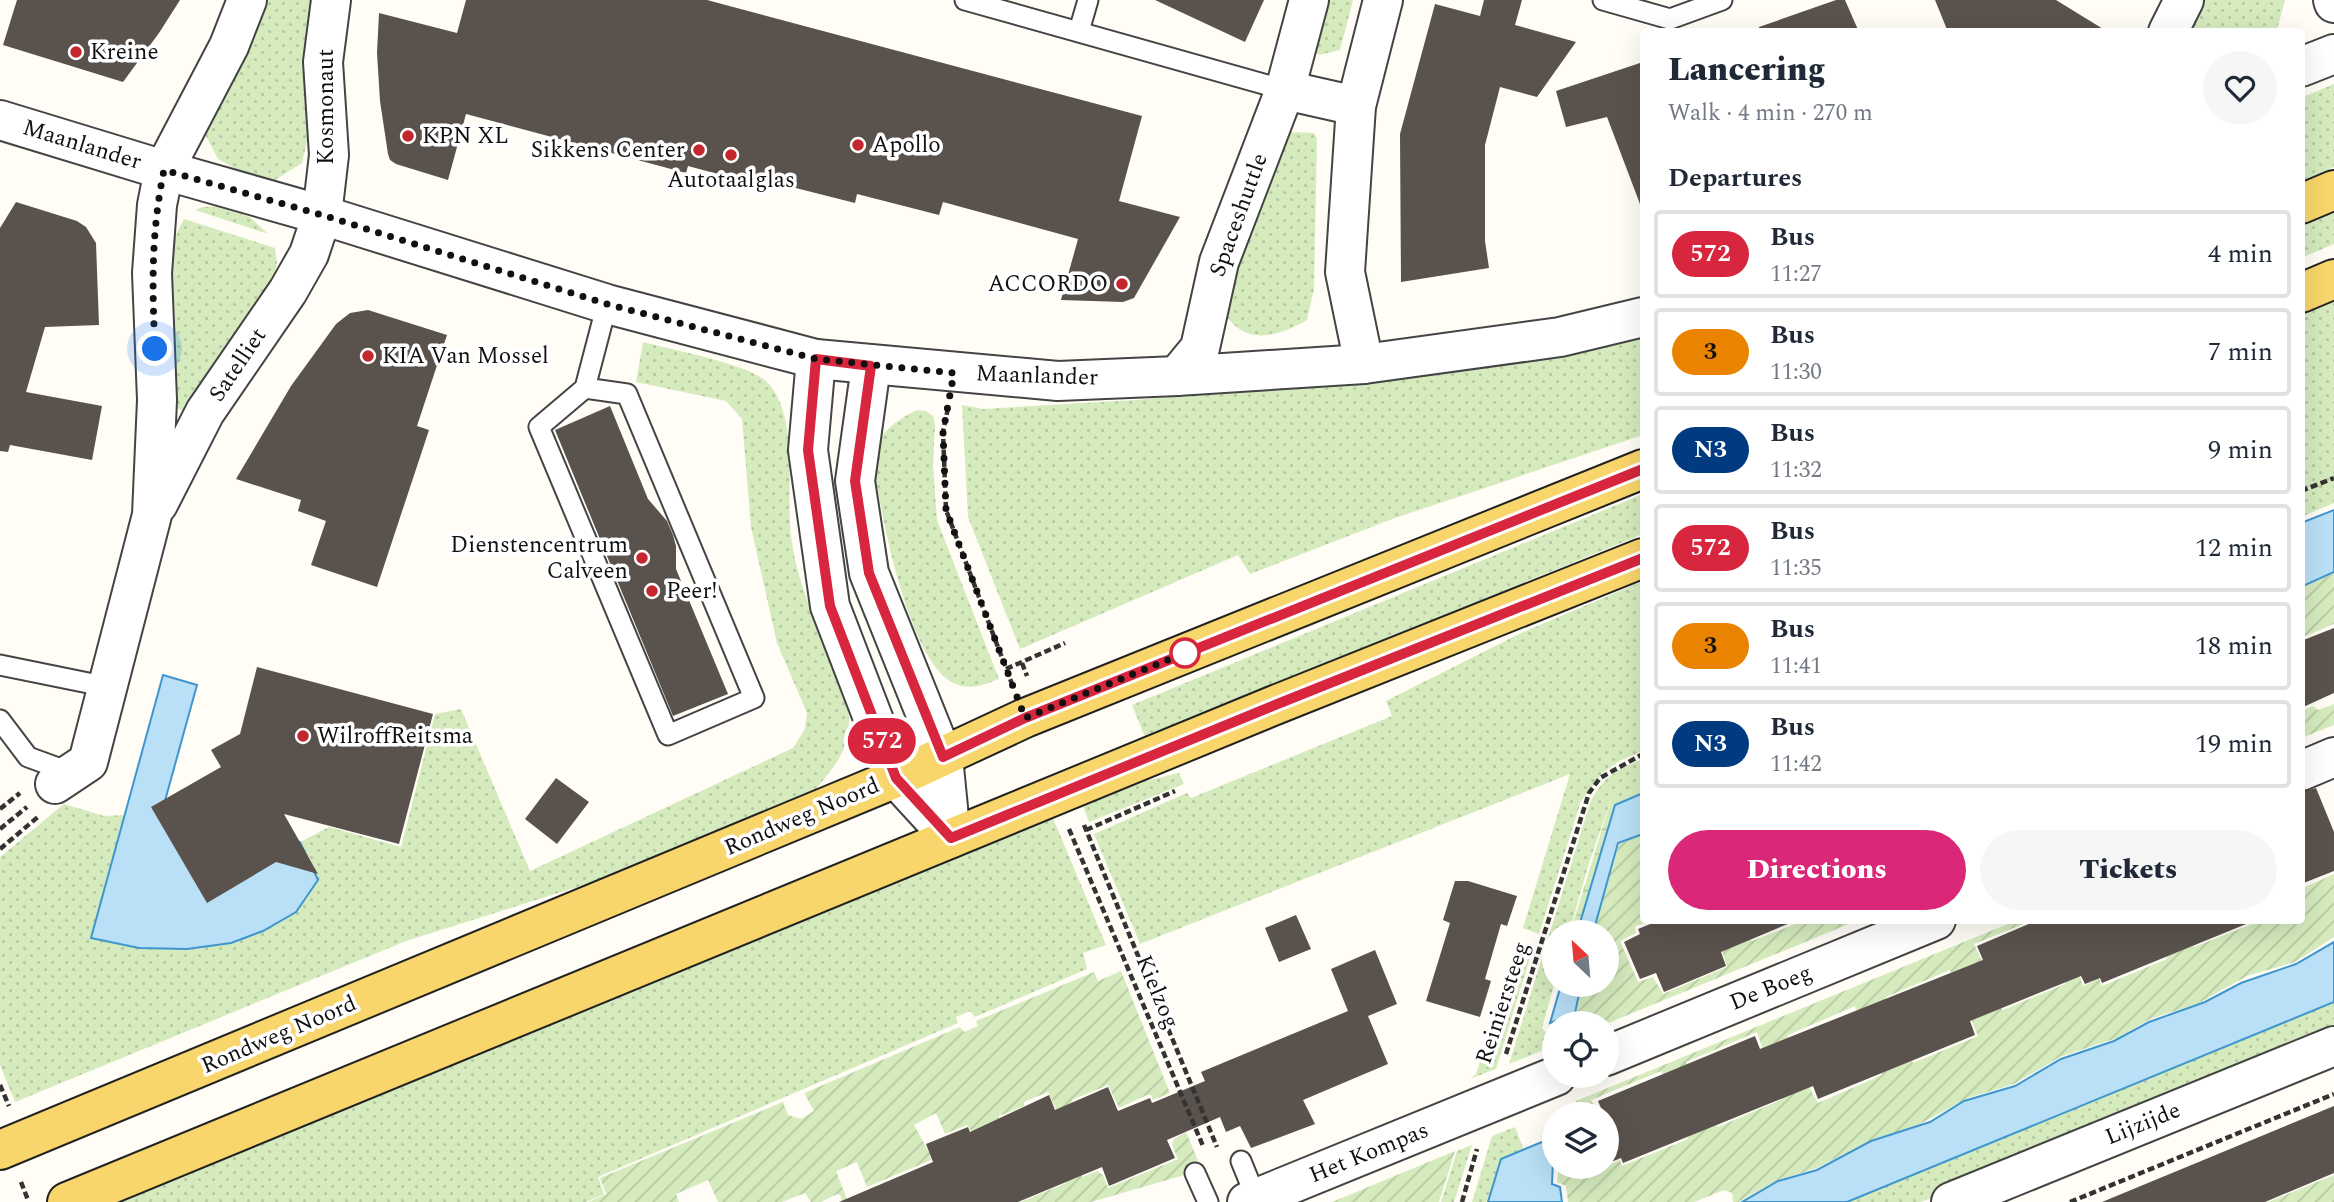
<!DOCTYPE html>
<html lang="en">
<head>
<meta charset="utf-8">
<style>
  body { margin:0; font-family:Spectral,serif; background:#f6f6f7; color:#1f2937; height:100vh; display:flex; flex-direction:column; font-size:26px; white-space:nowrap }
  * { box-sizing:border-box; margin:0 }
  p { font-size:23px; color:#747a83 }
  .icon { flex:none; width:38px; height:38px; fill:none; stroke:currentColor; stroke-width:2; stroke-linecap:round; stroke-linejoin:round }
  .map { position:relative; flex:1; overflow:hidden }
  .side { position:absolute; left:1640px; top:28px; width:665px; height:896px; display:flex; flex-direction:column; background:#fff; border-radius:7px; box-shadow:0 7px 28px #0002 }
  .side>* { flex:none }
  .badge { padding:0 14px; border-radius:23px; font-size:24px; line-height:46px }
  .needle { width:46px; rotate:334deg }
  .fabs { position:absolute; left:1542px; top:920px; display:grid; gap:14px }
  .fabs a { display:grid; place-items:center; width:77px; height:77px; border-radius:50%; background:#fff; box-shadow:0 7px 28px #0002; font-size:35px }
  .you { position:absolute; width:35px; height:35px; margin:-18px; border:5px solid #fff; border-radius:50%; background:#1a73e8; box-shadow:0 0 0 10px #1a73e833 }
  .map>.badge { position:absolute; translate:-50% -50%; box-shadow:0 0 0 4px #fff }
  h2 { padding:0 28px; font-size:26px; line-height:63px }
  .round { display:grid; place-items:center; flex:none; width:74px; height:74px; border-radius:37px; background:#f6f6f7 }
  .head { display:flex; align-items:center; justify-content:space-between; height:119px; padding:0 28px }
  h1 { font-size:33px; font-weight:800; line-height:52px }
  .button { display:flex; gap:14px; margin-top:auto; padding:14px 28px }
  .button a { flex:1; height:80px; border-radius:42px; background:#db2777; color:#fff; font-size:28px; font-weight:800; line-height:80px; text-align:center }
  .button a+a { background:#f6f6f7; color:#1f2937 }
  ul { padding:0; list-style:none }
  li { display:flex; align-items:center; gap:21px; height:88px; margin:0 14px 10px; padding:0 14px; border:4px solid #e0e1e3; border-radius:7px }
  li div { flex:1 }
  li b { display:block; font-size:26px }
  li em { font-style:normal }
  li .badge { min-width:77px; font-weight:700; text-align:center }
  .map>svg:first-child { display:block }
</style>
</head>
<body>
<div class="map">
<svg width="2334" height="1202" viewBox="0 0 2334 1202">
  <defs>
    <pattern id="grass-dots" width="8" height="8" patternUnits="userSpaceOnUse" patternTransform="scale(1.75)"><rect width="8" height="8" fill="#d5ebbd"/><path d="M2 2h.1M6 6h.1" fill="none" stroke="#b6c8a1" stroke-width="1.8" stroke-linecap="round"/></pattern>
    <pattern id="wetland-marsh" width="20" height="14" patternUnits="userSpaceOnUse" patternTransform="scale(1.75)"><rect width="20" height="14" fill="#d5ebbd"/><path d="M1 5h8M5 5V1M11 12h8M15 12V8" fill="none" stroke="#b6c8a1"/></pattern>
    <pattern id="garden-furrows" width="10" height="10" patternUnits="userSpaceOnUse" patternTransform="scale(1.75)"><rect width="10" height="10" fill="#d5ebbd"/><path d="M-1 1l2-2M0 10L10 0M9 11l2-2" fill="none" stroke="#b6c8a1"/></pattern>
  </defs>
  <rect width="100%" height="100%" fill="#fffdf5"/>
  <g fill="url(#grass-dots)">
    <path d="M 264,0 L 316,0 L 313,115 L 302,163 L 275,180 L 243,173 L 218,159 L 204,132 Z"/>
    <path d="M 1319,0 L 1353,0 L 1340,50 L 1319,55 L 1310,47 Z"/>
    <path d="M 2196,0 L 2285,0 L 2277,30 L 2275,31 L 2194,31 L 2193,7 Z"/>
    <path d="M 2334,84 L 2334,167 L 2301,181 L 2301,98 Z"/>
    <path d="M 1287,132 L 1314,133 L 1317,139 L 1314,289 L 1307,320 C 1275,338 1242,347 1222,308 Z"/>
    <path d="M 2334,205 L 2334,244 L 2301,258 L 2301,218 Z"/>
    <path d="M 218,206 L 250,217 L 268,234 L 195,210 L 203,207 Z"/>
    <path d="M 184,219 L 275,248 L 277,263 L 273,282 L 187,410 L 183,411 L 175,407 L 167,273 L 173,240 Z"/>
    <path d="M 2334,291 L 2334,503 L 2301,517 L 2301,305 Z"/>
    <path d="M 1643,332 L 1643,435 L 1395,518 L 1250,574 L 1238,555 L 1020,649 L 968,517 L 962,405 L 983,409 L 1135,400 L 1372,379 Z"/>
    <path d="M 643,342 C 671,350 751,364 768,383 C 801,419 784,497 792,543 C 798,583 815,620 830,658 C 837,677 848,698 849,718 C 851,751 830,773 809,796 L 609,877 L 406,941 L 15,1102 L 0,1065 L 0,857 L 64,804 L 104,816 L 124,815 L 91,938 L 105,940 L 231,943 L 263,931 L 296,912 L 300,842 L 329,827 L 401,847 L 435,714 L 461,709 L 530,871 L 793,748 L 805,729 L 807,713 L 777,643 L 751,527 L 742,419 L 726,401 L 636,382 Z"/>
    <path d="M 917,410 L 926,411 L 933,416 L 935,424 L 933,466 L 937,520 L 999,679 C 982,685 970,691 953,683 C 912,661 887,541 879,496 C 877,485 872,471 873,459 C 875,434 897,420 917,410 Z"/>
    <path d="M 1643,494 L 1643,534 L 1145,737 L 1132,705 Z"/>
    <path d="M 1643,581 L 1643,751 L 1621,760 L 1602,773 L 1581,801 L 1539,934 L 1523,928 L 1570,774 L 1140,944 L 1094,834 L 1187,793 L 1191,798 L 1392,716 L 1386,701 L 1519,634 Z"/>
    <path d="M 1643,759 L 1643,787 L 1611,800 L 1589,863 L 1569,933 L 1554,933 L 1554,985 L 1542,1028 L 1545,1032 L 1554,1028 L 1554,1046 L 1509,1064 L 1590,803 C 1602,777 1618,769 1643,759 Z"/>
    <path d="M 1179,773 L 1184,784 L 1089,822 L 1083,806 L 1141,782 Z"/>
    <path d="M 1053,818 L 1106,945 L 1083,953 L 1087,969 L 975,1017 L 970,1011 L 956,1017 L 958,1023 L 598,1177 L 604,1194 L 586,1202 L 116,1202 L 333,1111 Z"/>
    <path d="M 1517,943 L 1533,948 L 1496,1069 L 1470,1079 L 1476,1074 Z"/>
    <path d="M 2334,1002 L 2334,1033 L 1921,1202 L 1847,1202 Z"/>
    <path d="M 1515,1127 L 1524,1150 L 1501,1159 L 1488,1202 L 1472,1202 L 1492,1136 Z"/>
    <path d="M 1472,1145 L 1454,1202 L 1441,1202 L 1457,1151 Z"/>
  </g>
  <path fill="url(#wetland-marsh)" d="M 1643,787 L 1643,793 L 1615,805 L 1577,933 L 1570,933 L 1611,800 Z"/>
  <g fill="url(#garden-furrows)">
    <path d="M 2334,573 L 2334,624 L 2301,638 L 2301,588 Z"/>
    <path d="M 2334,704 L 2334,725 L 2301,738 L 2301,711 L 2313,706 L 2318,710 Z"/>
    <path d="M 1643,834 L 1643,920 L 1654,921 L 1635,926 L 1636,933 L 1620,941 L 1638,982 L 1653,977 L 1663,994 L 1727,967 L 1721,947 L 1749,936 L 1752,941 L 1803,921 L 1856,921 L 1606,1024 L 1586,1024 L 1575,1015 L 1582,985 L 1606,985 L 1606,933 L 1593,933 L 1619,844 Z"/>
    <path d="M 2334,874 L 2334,937 L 2295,962 L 2247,976 L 2197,1004 L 2150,1019 L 2117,1038 L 2060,1057 L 2014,1084 L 1968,1098 L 1914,1127 L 1873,1139 L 1817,1168 L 1778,1180 L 1738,1202 L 1733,1202 L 1732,1193 L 1724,1190 L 1694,1202 L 1568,1202 L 1566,1186 L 1557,1182 L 1559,1167 L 1606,1167 L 1620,1160 L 1622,1166 L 1688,1139 L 1687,1132 L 1714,1123 L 1718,1127 L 1783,1099 L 1782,1095 L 1808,1085 L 1818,1103 L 1882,1075 L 1877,1055 L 1904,1043 L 1913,1063 L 1978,1036 L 1970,1017 L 1998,1005 L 2003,1010 L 2065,984 L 2065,978 L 2078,971 L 2083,986 L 2094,981 L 2089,968 L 2094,966 L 2102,986 L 2167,959 L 2160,940 L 2187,928 L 2194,947 L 2260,921 L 2279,921 L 2282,925 L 2289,921 L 2301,920 L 2301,889 Z"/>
    <path d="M 2015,921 L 2031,921 L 1974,944 L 1983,963 L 1952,976 L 1950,970 L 1886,997 L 1887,1002 L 1858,1014 L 1855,1006 L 1788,1035 L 1789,1040 L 1763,1050 L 1757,1032 L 1686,1062 L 1696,1078 L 1670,1088 L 1661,1071 L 1591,1100 L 1599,1115 L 1570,1115 L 1578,1106 L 1576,1101 Z"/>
    <path d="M 1121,971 L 1170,1093 L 1153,1100 L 1151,1095 L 1147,1095 L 1119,1108 L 1108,1085 L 1072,1100 L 1084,1129 L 1068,1136 L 1048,1092 L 1024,1102 L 1024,1106 L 999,1116 L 999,1119 L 973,1133 L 967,1125 L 945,1134 L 936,1113 L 914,1125 L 930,1154 L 931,1160 L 867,1187 L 857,1162 L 836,1171 L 848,1202 L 843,1202 L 840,1195 L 837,1194 L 821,1202 L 811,1202 L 805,1193 L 782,1202 L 718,1202 L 708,1180 L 676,1194 L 679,1202 L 588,1202 L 606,1194 L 600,1178 L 783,1102 L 788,1115 L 801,1119 L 814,1111 L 804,1093 L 960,1027 L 964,1032 L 978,1026 L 976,1021 L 1094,972 L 1098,981 Z"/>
    <path d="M 1186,1132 L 1202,1170 L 1091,1202 L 1021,1202 L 1066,1183 L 1049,1143 L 1066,1137 L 1082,1177 L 1097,1171 L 1103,1175 L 1108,1188 L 1178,1159 L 1172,1145 L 1174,1139 Z"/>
    <path d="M 1455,1151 L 1439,1202 L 1332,1202 Z"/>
    <path d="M 2334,1175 L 2334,1202 L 2268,1202 Z"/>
  </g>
  <g fill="#b9e0f7" stroke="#3f96cf" stroke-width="2">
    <path d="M 2334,510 L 2334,572 L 2301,587 L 2301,523 Z"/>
    <path d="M 163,675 L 197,685 L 163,808 L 300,842 L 318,880 L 296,912 L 263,931 L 231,943 L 187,949 L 139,948 L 91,938 Z"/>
    <path d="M 1643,793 L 1643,834 L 1618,843 L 1593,933 L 1577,933 L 1615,805 Z"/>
    <path d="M 2334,942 L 2334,1002 L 1847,1202 L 1742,1202 L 1778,1181 L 1817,1170 L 1871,1141 L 1930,1122 L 1964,1101 L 2015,1086 L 2061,1059 L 2114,1041 L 2149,1022 L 2205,1002 L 2241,983 L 2296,964 Z"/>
    <path d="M 1561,985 L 1581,985 L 1575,1013 L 1550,1023 Z"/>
    <path d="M 1554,1137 L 1552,1184 L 1560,1187 L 1562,1202 L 1488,1202 L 1501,1159 Z"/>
  </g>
  <g fill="#5a524d">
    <path d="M 17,0 L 180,0 L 159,33 L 123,82 L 3,45 Z"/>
    <path d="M 466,0 L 707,0 L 1142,116 L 1119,201 L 1180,217 L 1134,298 L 1123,302 L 1061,300 L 1078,239 L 943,202 L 939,215 L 857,194 L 855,203 L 772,182 L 770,188 L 688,166 L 686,173 L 466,114 L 448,180 L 396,164 L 390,160 L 388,154 L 380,101 L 377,53 L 379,13 L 457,33 Z"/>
    <path d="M 1155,0 L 1264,0 L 1245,42 Z"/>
    <path d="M 1484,0 L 1522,0 L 1515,25 L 1576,42 L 1537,97 L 1500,87 L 1485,145 L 1485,241 L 1489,268 L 1401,282 L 1400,134 L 1435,4 L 1480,16 Z"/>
    <path d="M 1836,0 L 1845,0 L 1859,32 L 1760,32 L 1759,27 Z"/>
    <path d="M 1935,0 L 2056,0 L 2108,32 L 1948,32 Z"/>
    <path d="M 1643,62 L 1643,204 L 1640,204 L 1607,117 L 1566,127 L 1556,91 Z"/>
    <path d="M 16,202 L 77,221 L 86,227 L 96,243 L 99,325 L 45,327 L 26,392 L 102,406 L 92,460 L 10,445 L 8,452 L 0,451 L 0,228 Z"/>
    <path d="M 368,310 L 447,335 L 417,426 L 429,430 L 377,587 L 311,565 L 326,521 L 298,511 L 301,500 L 236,479 L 291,386 L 336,324 L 350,313 Z"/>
    <path d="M 610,406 L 648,499 L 667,521 L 673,535 L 676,546 L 676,569 L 728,694 L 673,716 L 555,430 Z"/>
    <path d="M 2334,628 L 2334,693 L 2301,708 L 2301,641 Z"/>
    <path d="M 257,667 L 433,714 L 399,844 L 284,814 L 318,874 L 276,862 L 207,903 L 151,807 L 221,767 L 211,750 L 240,734 Z"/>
    <path d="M 556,778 L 589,802 L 557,844 L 525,819 Z"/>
    <path d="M 2316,788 L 2334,832 L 2334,871 L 2301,884 L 2301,792 Z"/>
    <path d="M 1455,881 L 1468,881 L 1517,896 L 1507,926 L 1501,924 L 1485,979 L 1491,981 L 1480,1017 L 1426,1001 L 1450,923 L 1443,920 Z"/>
    <path d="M 1296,915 L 1311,949 L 1279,962 L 1265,928 Z"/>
    <path d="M 1660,920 L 1795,920 L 1795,921 L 1721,952 L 1726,966 L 1664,992 L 1656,973 L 1640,979 L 1624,942 L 1640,934 L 1638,929 Z"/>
    <path d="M 2038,920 L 2250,920 L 2251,922 L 2102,983 L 2100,978 L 2085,984 L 2081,976 L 1970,1021 L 1975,1035 L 1818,1099 L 1813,1086 L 1623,1163 L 1621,1158 L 1606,1164 L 1606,1115 L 1604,1115 L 1598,1101 L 1755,1036 L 1760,1049 L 1983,960 L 1977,946 Z"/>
    <path d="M 1375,950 L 1397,1004 L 1368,1016 L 1388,1064 L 1303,1100 L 1315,1124 L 1251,1148 L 1240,1126 L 1226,1132 L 1220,1117 L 1167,1140 L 1175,1158 L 1109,1186 L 1102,1167 L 1018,1202 L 839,1202 L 933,1162 L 926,1144 L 968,1127 L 970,1132 L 1049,1095 L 1055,1110 L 1108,1087 L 1118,1111 L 1150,1098 L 1152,1103 L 1205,1081 L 1201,1072 L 1348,1011 L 1331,969 Z"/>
    <path d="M 2334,1106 L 2334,1173 L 2265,1202 L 2102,1202 Z"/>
  </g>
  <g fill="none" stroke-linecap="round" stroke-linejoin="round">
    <g stroke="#444" stroke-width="23">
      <g id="service">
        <path d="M 965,0 L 1285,90"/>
        <path d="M 1603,0 L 1670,19 L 1722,0"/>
        <path d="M 1079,31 L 1088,0"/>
        <path d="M 585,388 L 627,394 L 754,698 L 668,735 L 539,427 L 585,388 L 607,304"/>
        <path d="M 0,665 L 108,687"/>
        <path d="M 0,720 L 28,757 L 72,773"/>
        <path d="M 1241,1161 L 1256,1198"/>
        <path d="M 1195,1173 L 1208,1202"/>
      </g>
    </g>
    <g stroke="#444" stroke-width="42">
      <g id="minor">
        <path d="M 2333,0 L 2334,3"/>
        <path d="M 2168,32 L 2184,0"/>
        <path d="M 2301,67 L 2334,54"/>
        <path d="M 1285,90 L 1356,106"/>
        <path d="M 0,120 L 164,170 L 322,215 L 607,304 L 816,359 L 1058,381 L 1177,376 L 1364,364 L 1560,337 L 1643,317"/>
        <path d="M 816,359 L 808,450 L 830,606 L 896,778 L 951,838"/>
        <path d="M 1364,364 L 1345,272 L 1356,106 L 1383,0"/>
        <path d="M 871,366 L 855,481 L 869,573 L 943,757 L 951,838"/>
        <path d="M 1177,376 L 1200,348 L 1219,262 L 1285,90 L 1309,0"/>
        <path d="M 158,504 L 205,412 L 288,291 L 309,254 L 322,215 L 329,155 L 323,62 L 331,0"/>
        <path d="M 2301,771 L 2334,757"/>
        <path d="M 55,784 L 88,762 L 152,515 L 157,400 L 152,273 L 157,205 L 164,170 L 229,46 L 247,0"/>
        <path d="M 1606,1056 L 1936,920"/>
        <path d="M 1247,1202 L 1556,1076"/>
        <path d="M 1951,1202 L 2334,1046"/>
      </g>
    </g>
    <g stroke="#222" stroke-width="42">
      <g id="primary">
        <path d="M 2301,204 L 2334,190"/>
        <path d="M 2301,293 L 2334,279"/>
        <path d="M 0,1150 L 896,778 L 1025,718 L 1643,469"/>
        <path d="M 67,1202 L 1275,705 L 1643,558"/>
      </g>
    </g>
    <g stroke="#333" stroke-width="4.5" stroke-dasharray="7 3.5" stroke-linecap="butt">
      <path d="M 948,408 L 943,432 L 946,510 L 1012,684"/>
      <path d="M 2301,491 L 2334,478"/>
      <path d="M 1022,663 L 1027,676"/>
      <path d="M 1006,669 L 1065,643"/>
      <path d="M 0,809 L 20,793"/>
      <path d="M 1084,825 L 1217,1147"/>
      <path d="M 0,829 L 27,807"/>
      <path d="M 1069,829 L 1203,1146"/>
      <path d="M 1086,830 L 1175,791"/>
      <path d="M 0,849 L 39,816"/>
      <path d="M 1506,1054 L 1589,793 L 1600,778 L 1643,754"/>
      <path d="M 0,1085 L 9,1106"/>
      <path d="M 21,1182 L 28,1200"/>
      <path d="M 1462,1202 L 1477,1149"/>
      <path d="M 2070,1202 L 2334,1094"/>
    </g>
    <use href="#service" stroke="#fff" stroke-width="19"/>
    <use href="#minor" stroke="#fff" stroke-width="38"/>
    <use href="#primary" stroke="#f9d66b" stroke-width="38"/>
  </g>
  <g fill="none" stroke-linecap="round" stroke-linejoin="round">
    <g stroke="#fff" stroke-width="16">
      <path id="line" d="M 1643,469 L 1025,718 L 943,757 L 869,573 L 855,481 L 871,366 L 816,359 L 808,450 L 830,606 L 896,778 L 951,838 L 1275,705 L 1643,558"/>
    </g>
    <use href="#line" stroke="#d7263d" stroke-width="10"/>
    <path stroke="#111" stroke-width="7" stroke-dasharray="0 12.6" d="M 155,349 C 152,286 151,233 164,170 L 322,215 L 607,304 L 816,359 L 954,373 L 943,432 L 946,510 L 1025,718 L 1185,653"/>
  </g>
  <g fill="#c4262e" stroke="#fff" stroke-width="2.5">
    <circle cx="76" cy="52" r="7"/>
    <circle cx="408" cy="136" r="7"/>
    <circle cx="858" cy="145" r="7"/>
    <circle cx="699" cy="150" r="7"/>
    <circle cx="731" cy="155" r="7"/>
    <circle cx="1122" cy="284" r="7"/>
    <circle cx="368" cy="356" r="7"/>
    <circle cx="642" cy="558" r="7"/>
    <circle cx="652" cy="591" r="7"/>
    <circle cx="303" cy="736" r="7"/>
  </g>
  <circle fill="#fff" stroke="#d7263d" stroke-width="3.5" cx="1185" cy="653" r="14"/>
  <g text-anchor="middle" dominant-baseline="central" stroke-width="7" stroke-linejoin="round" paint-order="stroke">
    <g font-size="23" fill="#111" stroke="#fff" text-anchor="start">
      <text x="90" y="52">Kreine</text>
      <text x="422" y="136">KPN XL</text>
      <text x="872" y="145">Apollo</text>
      <text x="685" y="150" text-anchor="end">Sikkens Center</text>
      <text x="731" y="180" text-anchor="middle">Autotaalglas</text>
      <text x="1108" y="284" text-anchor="end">ACCORDO</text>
      <text x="382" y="356">KIA Van Mossel</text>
      <text x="628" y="545" text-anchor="end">Dienstencentrum<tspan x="628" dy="26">Calveen</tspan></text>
      <text x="666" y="591">Peer!</text>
      <text x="317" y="736">WilroffReitsma</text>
    </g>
    <g font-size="23" fill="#111" stroke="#fff">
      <text transform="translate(326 107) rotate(-90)">Kosmonaut</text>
      <text transform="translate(82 145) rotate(17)">Maanlander</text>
      <text transform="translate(1239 215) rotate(-70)">Spaceshuttle</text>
      <text transform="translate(238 365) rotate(-56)">Satelliet</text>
      <text transform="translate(1037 376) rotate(2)">Maanlander</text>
      <text transform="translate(802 817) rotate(-23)">Rondweg Noord</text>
      <text transform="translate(1771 988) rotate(-22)">De Boeg</text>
      <text transform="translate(1157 992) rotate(67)">Kielzog</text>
      <text transform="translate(1503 1003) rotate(-72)">Reiniersteeg</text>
      <text transform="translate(279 1035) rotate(-23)">Rondweg Noord</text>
      <text transform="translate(2143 1124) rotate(-22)">Lijzijde</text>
      <text transform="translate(1369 1153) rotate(-22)">Het Kompas</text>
    </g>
  </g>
</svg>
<div class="fabs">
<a><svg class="needle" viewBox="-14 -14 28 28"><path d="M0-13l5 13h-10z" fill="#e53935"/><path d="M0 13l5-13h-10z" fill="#747a83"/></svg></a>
<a><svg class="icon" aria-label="locate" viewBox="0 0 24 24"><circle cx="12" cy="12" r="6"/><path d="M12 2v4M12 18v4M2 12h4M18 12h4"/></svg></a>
<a><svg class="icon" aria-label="layers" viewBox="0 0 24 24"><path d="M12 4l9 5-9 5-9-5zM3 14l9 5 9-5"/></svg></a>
</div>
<div class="you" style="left:155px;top:349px"></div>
<b class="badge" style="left:882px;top:741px;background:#d7263d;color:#fff">572</b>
<section class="side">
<div class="head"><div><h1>Lancering</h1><p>Walk · 4 min · 270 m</p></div><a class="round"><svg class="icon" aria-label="heart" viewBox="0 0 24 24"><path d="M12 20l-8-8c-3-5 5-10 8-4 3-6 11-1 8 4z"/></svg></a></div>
<h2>Departures</h2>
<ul>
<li><span class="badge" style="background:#d7263d;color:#fff">572</span><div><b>Bus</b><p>11:27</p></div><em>4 min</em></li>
<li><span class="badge" style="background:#e98300;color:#111">3</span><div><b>Bus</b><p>11:30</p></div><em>7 min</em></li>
<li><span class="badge" style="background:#003b80;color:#fff">N3</span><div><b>Bus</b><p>11:32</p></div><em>9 min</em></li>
<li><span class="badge" style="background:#d7263d;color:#fff">572</span><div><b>Bus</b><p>11:35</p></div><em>12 min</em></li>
<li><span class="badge" style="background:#e98300;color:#111">3</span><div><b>Bus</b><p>11:41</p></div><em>18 min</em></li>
<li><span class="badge" style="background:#003b80;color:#fff">N3</span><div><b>Bus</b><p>11:42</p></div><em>19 min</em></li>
</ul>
<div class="button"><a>Directions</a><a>Tickets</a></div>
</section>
</div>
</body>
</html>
